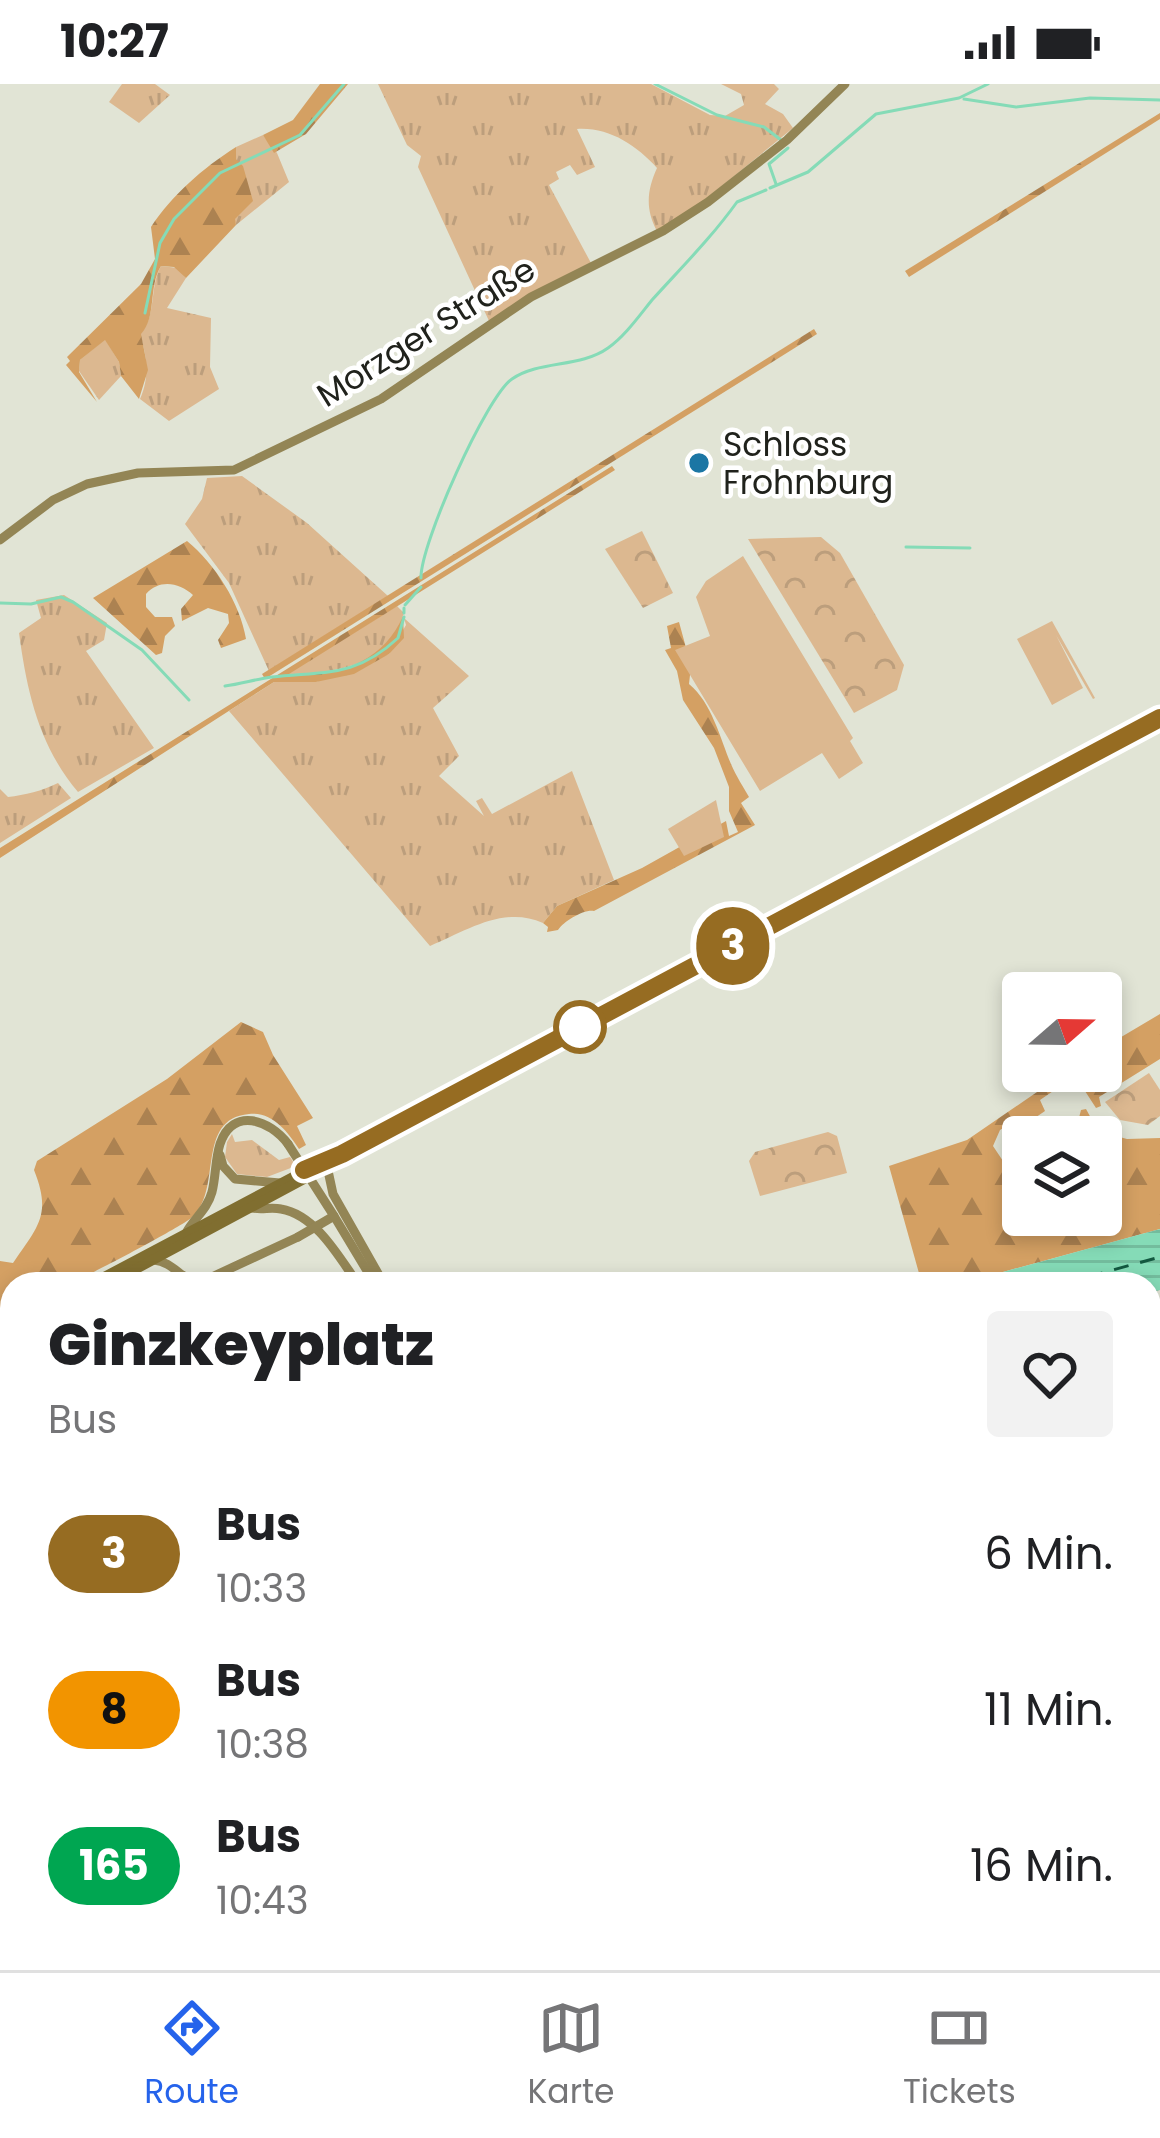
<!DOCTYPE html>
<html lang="de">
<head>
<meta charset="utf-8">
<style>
  body { margin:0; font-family:Poppins,sans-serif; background:#f2f2f2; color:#202124; height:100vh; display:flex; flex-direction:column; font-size:45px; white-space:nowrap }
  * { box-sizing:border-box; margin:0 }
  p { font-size:39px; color:#757577 }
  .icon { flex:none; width:66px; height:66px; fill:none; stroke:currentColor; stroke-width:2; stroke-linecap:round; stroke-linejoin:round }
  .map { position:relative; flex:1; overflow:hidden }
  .drawer { position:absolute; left:0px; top:1188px; width:1161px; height:699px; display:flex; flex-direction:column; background:#fff; border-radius:36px 36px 0 0; box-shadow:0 6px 18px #0003 }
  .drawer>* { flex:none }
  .badge { padding:0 24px; border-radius:39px; font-size:42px; line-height:78px }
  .needle { width:78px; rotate:70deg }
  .tools { position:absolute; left:1002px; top:888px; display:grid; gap:24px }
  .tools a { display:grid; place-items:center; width:120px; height:120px; border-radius:12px; background:#fff; box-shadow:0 6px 18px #0003; font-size:60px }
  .map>.badge { position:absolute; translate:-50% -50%; box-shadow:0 0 0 6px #fff }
  .round { display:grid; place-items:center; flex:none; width:126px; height:126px; border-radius:12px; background:#f2f2f2 }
  .summary { display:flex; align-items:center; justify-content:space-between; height:204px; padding:0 48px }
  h1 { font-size:57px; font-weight:800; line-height:90px }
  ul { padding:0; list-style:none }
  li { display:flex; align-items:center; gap:36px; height:156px; padding:0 48px }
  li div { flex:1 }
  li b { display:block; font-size:45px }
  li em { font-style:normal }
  li .badge { min-width:132px; font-weight:700; text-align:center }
  .status { display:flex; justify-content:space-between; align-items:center; height:84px; padding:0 60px; background:#fff; direction:ltr }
  .status svg { height:33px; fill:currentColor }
  .dock { display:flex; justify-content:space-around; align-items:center; height:168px; border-top:3px solid #e0e0e0; background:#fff; font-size:33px; color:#757577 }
  .dock a { display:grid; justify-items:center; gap:6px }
  .dock .active { color:#2563eb }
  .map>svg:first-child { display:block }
</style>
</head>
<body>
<div class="status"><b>10:27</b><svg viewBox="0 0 49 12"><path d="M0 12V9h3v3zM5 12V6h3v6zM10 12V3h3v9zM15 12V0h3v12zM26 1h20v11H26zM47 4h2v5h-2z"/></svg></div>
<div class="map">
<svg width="1160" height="1886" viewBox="0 0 1160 1886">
  <defs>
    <pattern id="grass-tufts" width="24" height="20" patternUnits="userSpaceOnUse" patternTransform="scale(3)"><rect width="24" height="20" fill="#dcb890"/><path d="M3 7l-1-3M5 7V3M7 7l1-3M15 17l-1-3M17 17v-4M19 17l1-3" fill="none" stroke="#bc9e7c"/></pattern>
    <pattern id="forest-firs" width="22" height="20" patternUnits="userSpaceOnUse" patternTransform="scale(3)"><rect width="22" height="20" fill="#d4a063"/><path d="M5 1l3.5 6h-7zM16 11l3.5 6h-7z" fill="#ac8251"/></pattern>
    <pattern id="park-crowns" width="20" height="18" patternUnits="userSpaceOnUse" patternTransform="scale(3)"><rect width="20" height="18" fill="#dcb890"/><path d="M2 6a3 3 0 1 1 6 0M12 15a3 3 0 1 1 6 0" fill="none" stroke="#bc9e7c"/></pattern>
    <pattern id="water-rules" width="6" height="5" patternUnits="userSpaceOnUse" patternTransform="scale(3)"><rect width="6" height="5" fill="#85dbb7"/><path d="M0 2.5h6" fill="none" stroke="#73bc9d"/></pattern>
  </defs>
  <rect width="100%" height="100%" fill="#e1e4d5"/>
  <g fill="url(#grass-tufts)">
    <path d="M 122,0 L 155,0 L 170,11 L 139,39 L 109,18 Z"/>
    <path d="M 378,0 L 651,0 L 710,31 L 725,32 L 744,21 L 741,10 L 721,0 L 774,0 L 779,5 L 765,20 L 783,30 L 793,44 L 701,119 L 657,147 C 645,125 647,106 657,84 C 636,61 609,43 577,45 L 595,83 L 577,91 L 570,81 L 556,88 L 559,95 L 549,101 L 591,179 L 489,237 L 418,83 L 421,72 L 407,61 Z"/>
    <path d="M 263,51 L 277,69 L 289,98 L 236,141 L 234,135 L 252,117 L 236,75 L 236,63 Z"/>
    <path d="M 161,182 L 178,184 L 186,194 L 167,224 L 211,234 L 210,283 L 219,305 L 169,337 L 140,315 C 150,293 147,273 140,250 C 157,233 149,203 161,182 Z"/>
    <path d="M 105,255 L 119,278 L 121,292 L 99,316 L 79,287 L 80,276 Z"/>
    <path d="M 242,392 L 307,439 L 388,512 L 269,587 L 229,499 L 185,440 L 202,415 L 207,394 Z"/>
    <path d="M 64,511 L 107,539 L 104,556 L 86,567 L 154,664 L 78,708 C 39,662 27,608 19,549 L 41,534 L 36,516 Z"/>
    <path d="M 397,522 L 404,529 C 400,538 398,550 392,557 C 367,585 322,590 287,590 Z"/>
    <path d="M 404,534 L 469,592 L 433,624 L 459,672 L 439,692 L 484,732 L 476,717 L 482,714 L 492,730 L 572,687 L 614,796 L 557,822 L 543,839 C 504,821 466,847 430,862 L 229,627 L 274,598 L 316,598 L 389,570 L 406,541 Z"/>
    <path d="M 58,699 L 71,714 L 0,759 L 0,705 L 8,713 C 25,711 42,707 58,699 Z"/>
    <path d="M 232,1050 L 235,1058 L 252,1056 L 279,1076 L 290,1073 L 296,1082 L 267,1093 L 237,1090 L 225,1073 L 227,1058 Z"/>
    <path d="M 577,1875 L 750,1875 L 744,1882 L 747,1886 L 578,1886 Z"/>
  </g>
  <g fill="url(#forest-firs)">
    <path d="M 320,0 L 348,0 L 306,50 L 274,69 L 263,51 L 293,36 Z"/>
    <path d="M 1160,29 L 1160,35 L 909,193 L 905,187 Z"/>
    <path d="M 236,63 L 236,75 L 243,82 L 253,117 L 235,135 L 236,141 L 186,194 L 174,183 L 161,182 C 148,203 157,233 141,250 L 148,286 L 139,315 L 121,292 L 119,278 L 105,256 L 80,276 L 79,288 L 97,318 L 66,281 L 70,277 L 67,273 L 141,200 L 155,175 L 151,143 C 172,111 203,84 236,63 Z"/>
    <path d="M 814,245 L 817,250 L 265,595 L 262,590 Z"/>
    <path d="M 612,382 L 615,386 L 289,590 C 338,594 383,578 403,532 L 404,554 L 389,570 L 354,590 L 316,598 L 274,598 L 0,774 L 0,764 Z"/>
    <path d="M 187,457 C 215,480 240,519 246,555 L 221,564 L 218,556 L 229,539 L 228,530 L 208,524 L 182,537 L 181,525 L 193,511 C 179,498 159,495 146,510 L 146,523 L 155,533 L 172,533 L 175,542 L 165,552 L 162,569 L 156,571 L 93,514 Z"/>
    <path d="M 679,538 L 691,582 L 689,600 C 712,619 720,654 731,680 C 736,692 744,704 749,713 L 741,719 L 755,741 L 594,827 C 584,825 564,837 558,846 L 547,848 L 548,843 L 543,839 L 557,822 L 642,784 L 726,737 L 729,752 L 738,748 L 729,727 L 729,703 L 714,664 L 683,616 L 677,587 L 665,566 L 671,564 L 667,542 Z"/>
    <path d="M 1160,930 L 1160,975 L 1099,1013 L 1101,1022 L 1096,1024 L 1072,987 L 1101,987 L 1101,965 Z"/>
    <path d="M 241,938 L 263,948 L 273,971 L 313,1034 L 297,1042 L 306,1061 L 299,1065 C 288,1048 272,1027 249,1030 C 194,1035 224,1107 191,1134 C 181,1143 77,1198 68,1200 C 50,1203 30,1200 12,1200 L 12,1234 L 0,1241 L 0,1177 L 13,1179 C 38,1142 52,1131 34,1086 L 37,1077 L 167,995 Z"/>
    <path d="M 1053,997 L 1059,1003 L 1040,1016 L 1045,1027 L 1023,1042 L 1015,1037 L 1000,1046 L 993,1062 L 1015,1095 L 1023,1096 L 1023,1131 L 1101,1131 L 1101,1053 L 1074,1053 L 1081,1026 L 1086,1025 L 1098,1047 L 1127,1055 L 1160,1054 L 1160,1145 L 959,1200 L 922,1200 L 889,1082 L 967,1056 Z"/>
    <path d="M 12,1255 L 12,1514 L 0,1521 L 0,1262 Z"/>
  </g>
  <g fill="url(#park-crowns)">
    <path d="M 642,447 L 673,509 L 643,524 L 605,465 Z"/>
    <path d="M 821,453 L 840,469 L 904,581 L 897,606 L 854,629 L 748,455 Z"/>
    <path d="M 1149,989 L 1160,1006 L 1160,1032 L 1148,1041 L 1120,1036 L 1105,1018 Z"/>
    <path d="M 828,1048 L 837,1052 L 847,1089 L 760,1112 L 749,1077 L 755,1068 Z"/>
  </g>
  <g fill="#dcb890">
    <path d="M 743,472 L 853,654 L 850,657 L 863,679 L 839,695 L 822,669 L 760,707 L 675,566 L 710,552 L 696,513 L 706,497 Z"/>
    <path d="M 1052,537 L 1095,614 L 1093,615 L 1056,551 L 1083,604 L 1052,621 L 1017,555 Z"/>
    <path d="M 716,716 L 724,753 L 684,772 L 668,745 Z"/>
  </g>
  <path fill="url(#water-rules)" d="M 1160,1145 L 1160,1206 L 1149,1209 L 1149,1200 L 959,1200 Z"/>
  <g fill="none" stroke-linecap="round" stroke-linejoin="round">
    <g stroke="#85dbb7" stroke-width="3">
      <path d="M 655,0 L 717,31 L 764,43 L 781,56"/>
      <path d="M 964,15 L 1016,23 L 1090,14 L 1160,16"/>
      <path d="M 776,100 L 769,80 L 788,64"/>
      <path d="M 770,104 L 808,88 L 876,30 L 959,14 L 988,0"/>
      <path d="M 145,229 L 160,159 L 174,135 L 220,89 L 300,51 L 344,0"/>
      <path d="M 906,463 L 970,464"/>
      <path d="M 421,494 C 420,461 486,313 512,295 C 540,276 580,284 608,264 C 625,252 639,232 652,216 C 681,184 712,153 737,118 L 766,106"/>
      <path d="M 0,519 L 31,520 L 61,513 L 73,518 L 142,566 L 189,616"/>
      <path d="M 405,521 L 421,503"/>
      <path d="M 404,524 L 404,529"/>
      <path d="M 225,602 C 241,600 256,595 272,593 C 325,587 355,594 398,554 L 404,533"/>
      <path d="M 0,1456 L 12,1456"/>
      <path d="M 1149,1826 L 1160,1809"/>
      <path d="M 336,1875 L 340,1886"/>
      <path d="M 1109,1886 L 1114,1875"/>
    </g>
    <path stroke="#135840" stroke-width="3" stroke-dasharray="15 12" stroke-linecap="butt" d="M 1062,1200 L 1160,1173"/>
    <g stroke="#938555" stroke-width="9">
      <path d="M 0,456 L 53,416 L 87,400 L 138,389 L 234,386 L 381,315 L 531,213 L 663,147 L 708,118 L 787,56 L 845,0"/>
      <path d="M 220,1071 L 223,1082 L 235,1095 L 280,1099"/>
      <path d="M 327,1082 L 333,1110 L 384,1200"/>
      <path d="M 252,1124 C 262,1126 271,1123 281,1125 C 316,1131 339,1173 358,1200"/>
      <path d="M 317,1142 L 334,1132 L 375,1200"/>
      <path d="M 186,1149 C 194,1134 207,1126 212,1108 C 216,1092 215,1076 220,1060 C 233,1022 270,1036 288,1060"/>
      <path d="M 154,1176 C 174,1178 181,1196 199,1199 L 298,1153"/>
      <path d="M 1149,1528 L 1160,1516"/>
      <path d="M 570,1886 L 570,1875"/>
      <path d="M 856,1886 L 866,1875"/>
    </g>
    <g stroke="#806e30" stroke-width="10">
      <path d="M 91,1200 L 1160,634"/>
      <path d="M 108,1200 L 315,1089"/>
      <path d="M 0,1248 L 12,1242"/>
      <path d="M 0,1257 L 12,1250"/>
    </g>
    <g stroke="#454740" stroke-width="8">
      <g id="rail">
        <path d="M 1149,1508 L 1160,1507"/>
        <path d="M 0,1808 L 12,1797"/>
      </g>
    </g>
    <use href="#rail" stroke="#fff" stroke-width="3" stroke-dasharray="9" stroke-linecap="butt"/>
    <g stroke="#938555" stroke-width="9">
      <path d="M 288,1060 L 334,1132"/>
      <path d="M 298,1153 L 317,1142"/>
    </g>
  </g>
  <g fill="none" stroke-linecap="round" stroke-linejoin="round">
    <g stroke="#fff" stroke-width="27">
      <path id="line" d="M 304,1086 L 342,1070 L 1160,634"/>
    </g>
    <use href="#line" stroke="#966c22" stroke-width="18"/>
  </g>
  <circle fill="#1b76a4" stroke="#fff" stroke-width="4.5" cx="699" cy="379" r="12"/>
  <circle fill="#fff" stroke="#966c22" stroke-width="6" cx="580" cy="943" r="24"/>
  <g text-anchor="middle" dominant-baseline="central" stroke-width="9" stroke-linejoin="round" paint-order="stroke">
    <g font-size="33" fill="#20221c" stroke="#fff">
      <text transform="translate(426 248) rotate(-32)">Morzger Straße</text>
    </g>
    <g font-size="33" fill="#20221c" stroke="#fff" text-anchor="start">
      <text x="723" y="360">Schloss<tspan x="723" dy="38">Frohnburg</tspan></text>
    </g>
  </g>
</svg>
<div class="tools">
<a><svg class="needle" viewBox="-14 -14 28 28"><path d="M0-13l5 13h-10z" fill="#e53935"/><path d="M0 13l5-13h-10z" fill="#757577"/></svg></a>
<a><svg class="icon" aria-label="layers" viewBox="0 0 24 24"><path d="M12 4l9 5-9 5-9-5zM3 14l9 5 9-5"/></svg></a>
</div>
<b class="badge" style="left:733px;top:862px;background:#966c22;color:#fff">3</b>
<section class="drawer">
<div class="summary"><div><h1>Ginzkeyplatz</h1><p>Bus</p></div><a class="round"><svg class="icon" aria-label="heart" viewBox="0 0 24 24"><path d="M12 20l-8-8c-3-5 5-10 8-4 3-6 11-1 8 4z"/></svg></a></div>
<ul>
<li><span class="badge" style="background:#966c22;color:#fff">3</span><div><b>Bus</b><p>10:33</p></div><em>6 Min.</em></li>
<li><span class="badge" style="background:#f29400;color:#111">8</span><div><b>Bus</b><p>10:38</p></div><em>11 Min.</em></li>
<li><span class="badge" style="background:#00a651;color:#fff">165</span><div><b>Bus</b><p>10:43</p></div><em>16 Min.</em></li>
</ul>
</section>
</div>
<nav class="dock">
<a class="active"><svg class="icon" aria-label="directions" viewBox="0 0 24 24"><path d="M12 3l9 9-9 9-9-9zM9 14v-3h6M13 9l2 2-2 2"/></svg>Route</a>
<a><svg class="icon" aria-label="map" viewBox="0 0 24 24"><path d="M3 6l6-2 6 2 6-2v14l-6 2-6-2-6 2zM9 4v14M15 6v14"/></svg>Karte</a>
<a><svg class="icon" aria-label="tickets" viewBox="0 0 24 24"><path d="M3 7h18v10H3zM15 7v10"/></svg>Tickets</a>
</nav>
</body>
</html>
